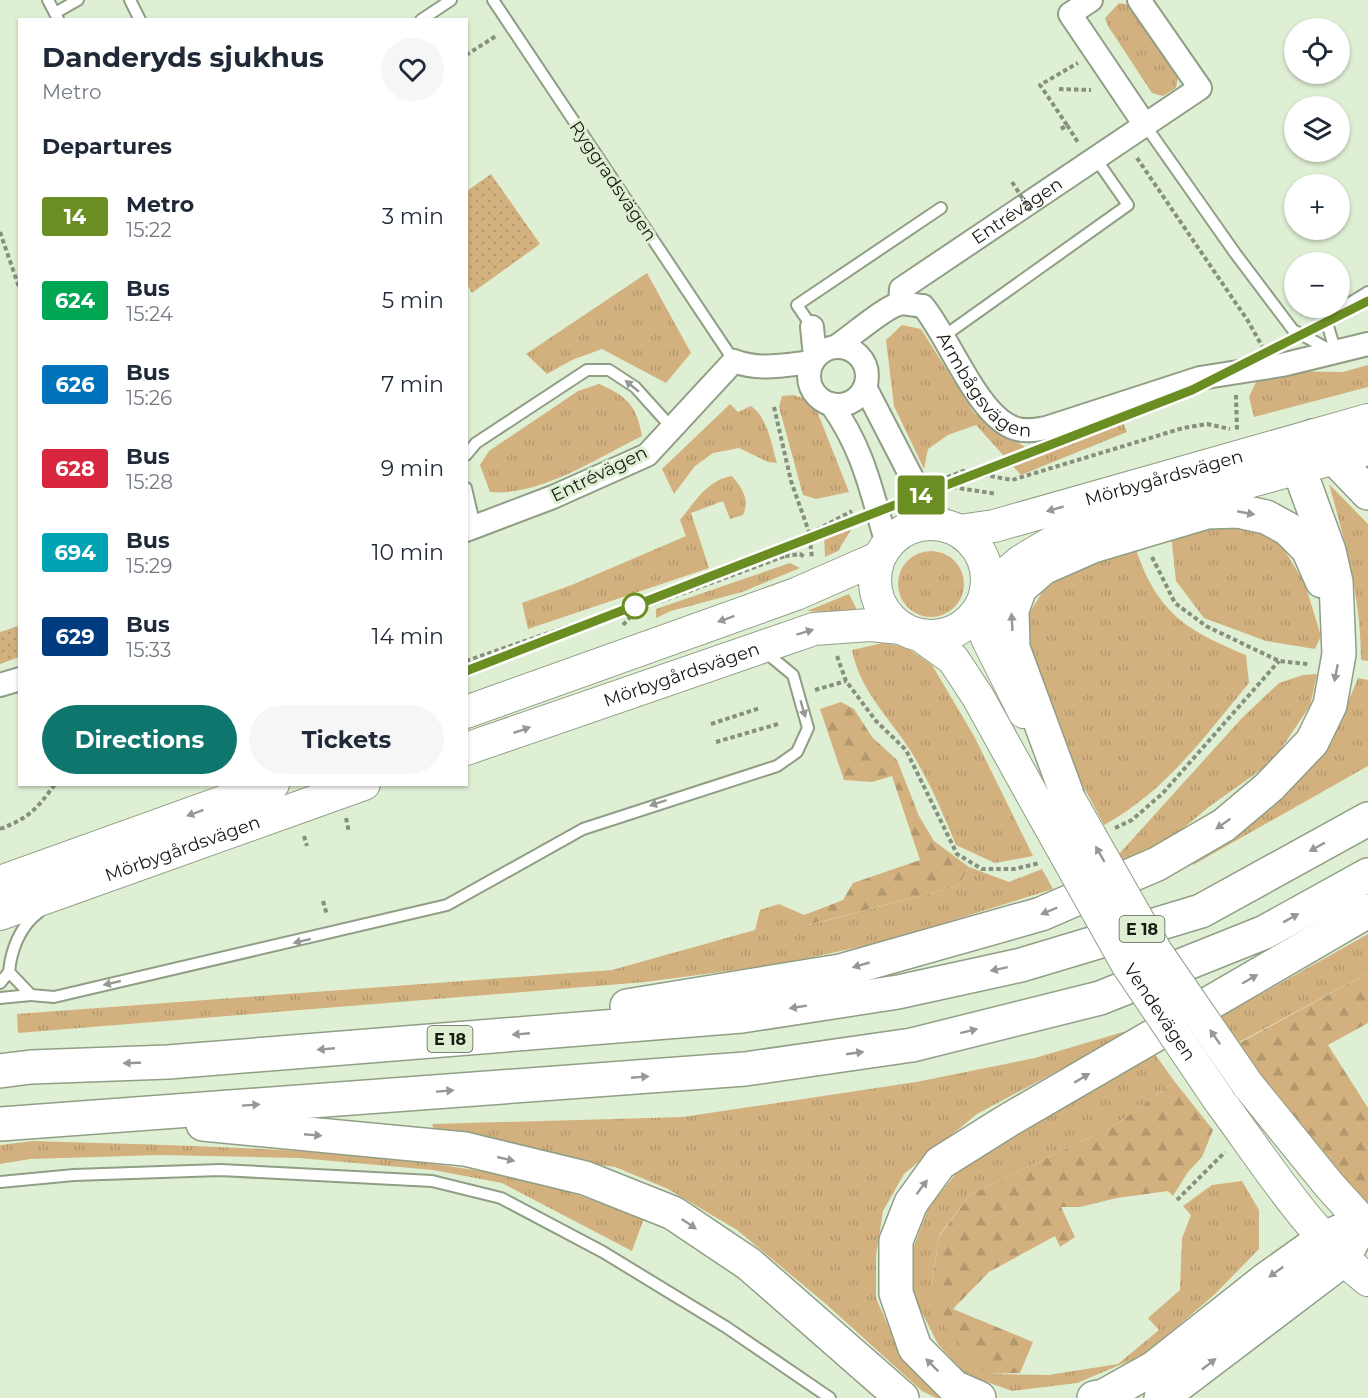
<!DOCTYPE html>
<html lang="en">
<head>
<meta charset="utf-8">
<style>
  body { margin:0; font-family:Montserrat,sans-serif; background:#f6f6f7; color:#1f2937; height:100vh; display:flex; flex-direction:column; font-size:22px; white-space:nowrap }
  * { box-sizing:border-box; margin:0 }
  p { font-size:20px; color:#747a83 }
  .icon { flex:none; width:33px; height:33px; fill:none; stroke:currentColor; stroke-width:2; stroke-linecap:round; stroke-linejoin:round }
  .map { position:relative; flex:1; overflow:hidden }
  .drawer { position:absolute; left:18px; top:18px; width:450px; height:768px; display:flex; flex-direction:column; background:#fff; border-radius:0px; box-shadow:0 2px 4px #0004 }
  .drawer>* { flex:none }
  .badge { padding:0 12px; border-radius:4px; font-size:21px; line-height:39px }
  .controls { position:absolute; left:1284px; top:18px; display:grid; gap:12px }
  .controls a { display:grid; place-items:center; width:66px; height:66px; border-radius:50%; background:#fff; box-shadow:0 2px 4px #0004; font-size:30px }
  .map>.badge { position:absolute; translate:-50% -50%; box-shadow:0 0 0 3px #fff }
  h2 { padding:0 24px; font-size:22px; line-height:54px }
  .round { display:grid; place-items:center; flex:none; width:63px; height:63px; border-radius:32px; background:#f6f6f7 }
  .headline { display:flex; align-items:center; justify-content:space-between; height:102px; padding:0 24px }
  h1 { font-size:28px; font-weight:700; line-height:45px }
  .button { display:flex; gap:12px; margin-top:auto; padding:12px 24px }
  .button a { flex:1; height:69px; border-radius:36px; background:#0f766e; color:#fff; font-size:24px; font-weight:700; line-height:69px; text-align:center }
  .button a+a { background:#f6f6f7; color:#1f2937 }
  ul { padding:0; list-style:none }
  li { display:flex; align-items:center; gap:18px; height:84px; padding:0 24px }
  li div { flex:1 }
  li b { display:block; font-size:22px }
  li em { font-style:normal }
  li .badge { min-width:66px; font-weight:700; text-align:center }
  .map>svg:first-child { display:block }
</style>
</head>
<body>
<div class="map">
<svg width="1368" height="1398" viewBox="0 0 1368 1398">
  <defs>
    <pattern id="grass-tufts" width="24" height="20" patternUnits="userSpaceOnUse" patternTransform="scale(1.5)"><rect width="24" height="20" fill="#d3b17f"/><path d="M3 7l-1-3M5 7V3M7 7l1-3M15 17l-1-3M17 17v-4M19 17l1-3" fill="none" stroke="#b4986d"/></pattern>
    <pattern id="forest-firs" width="22" height="20" patternUnits="userSpaceOnUse" patternTransform="scale(1.5)"><rect width="22" height="20" fill="#d3b17f"/><path d="M5 1l3.5 6h-7zM16 11l3.5 6h-7z" fill="#b4986d"/></pattern>
    <pattern id="park-dots" width="8" height="8" patternUnits="userSpaceOnUse" patternTransform="scale(1.5)"><rect width="8" height="8" fill="#d3b17f"/><path d="M2 2h.1M6 6h.1" fill="none" stroke="#b4986d" stroke-width="1.8" stroke-linecap="round"/></pattern>
  </defs>
  <rect width="100%" height="100%" fill="#dfefd4"/>
  <g fill="url(#grass-tufts)">
    <path d="M 1119,3 L 1129,5 L 1178,75 L 1176,88 L 1163,96 L 1152,93 L 1108,26 L 1105,18 Z"/>
    <path d="M 647,273 L 691,353 L 666,383 L 602,349 L 572,360 L 547,374 L 526,354 Z"/>
    <path d="M 902,325 L 921,329 L 974,413 L 1031,451 L 1060,443 L 1122,420 L 1127,432 L 1021,475 L 976,425 L 948,435 L 928,449 L 924,469 L 894,406 L 886,340 Z"/>
    <path d="M 1368,365 L 1368,387 L 1254,417 L 1249,397 L 1261,371 L 1343,372 Z"/>
    <path d="M 599,384 C 627,396 637,406 642,436 C 599,457 539,497 490,492 L 480,465 L 489,451 L 578,391 Z"/>
    <path d="M 793,395 L 803,398 L 817,411 L 849,492 L 816,499 L 803,495 L 779,407 L 782,396 Z"/>
    <path d="M 730,404 L 738,412 L 751,406 C 768,418 771,444 777,463 L 768,462 L 739,448 L 713,453 L 695,466 L 674,494 L 662,469 Z"/>
    <path d="M 732,476 C 742,488 750,499 743,515 L 730,519 L 723,501 L 691,513 L 709,568 L 528,629 L 522,603 L 574,584 L 686,536 L 680,520 C 695,502 707,480 732,476 Z"/>
    <path d="M 1329,484 L 1368,524 L 1368,661 L 1361,660 C 1361,598 1345,542 1329,484 Z"/>
    <path d="M 854,525 L 838,551 L 825,557 L 824,533 Z"/>
    <path d="M 1249,527 L 1278,539 L 1305,584 L 1321,636 L 1315,649 L 1266,641 L 1204,618 L 1176,581 L 1171,535 L 1196,529 Z"/>
    <path d="M 1135,547 C 1157,612 1185,630 1246,655 L 1249,683 C 1204,737 1166,791 1104,825 L 1074,769 L 1033,662 L 1027,617 L 1044,589 L 1068,574 Z"/>
    <circle cx="931" cy="584" r="33"/>
    <path d="M 790,563 L 800,568 L 742,592 L 671,611 L 656,618 L 656,609 Z"/>
    <path d="M 849,594 L 859,614 L 807,611 Z"/>
    <path d="M 883,643 L 906,647 L 932,665 L 974,736 L 1033,856 L 995,863 L 956,845 C 943,813 930,783 912,753 C 891,719 860,692 852,650 Z"/>
    <path d="M 1317,674 L 1310,706 L 1272,762 L 1210,806 L 1162,846 L 1122,867 L 1119,854 L 1242,718 L 1279,683 L 1303,675 Z"/>
    <path d="M 1358,678 L 1368,680 L 1368,766 L 1193,865 L 1192,860 L 1237,833 L 1286,794 L 1331,744 Z"/>
    <path d="M 969,867 L 1009,882 L 1042,869 L 1053,889 L 883,942 L 780,964 L 645,982 L 18,1033 L 17,1014 L 612,970 L 755,930 L 760,910 L 779,904 L 809,925 L 958,886 Z"/>
    <path d="M 1368,934 L 1368,973 L 1234,1045 L 1215,1020 Z"/>
    <path d="M 1140,1027 L 977,1114 L 904,1174 L 883,1211 L 876,1256 L 876,1298 L 894,1339 L 928,1381 L 948,1398 L 936,1398 L 922,1391 L 826,1304 L 737,1230 L 668,1189 L 615,1167 L 555,1159 L 435,1132 L 432,1124 L 683,1117 L 916,1082 L 1035,1058 Z"/>
    <path d="M 1154,1053 L 1175,1082 L 1114,1126 L 971,1194 L 939,1235 L 932,1284 L 986,1374 L 1048,1375 L 1118,1364 L 1159,1330 L 1148,1318 L 1180,1290 L 1182,1238 L 1191,1215 L 1183,1206 L 1212,1185 L 1242,1181 L 1259,1210 L 1259,1249 L 1215,1294 L 1146,1354 L 1077,1383 L 1012,1391 L 965,1374 L 938,1344 L 914,1297 L 912,1251 L 929,1207 L 971,1155 Z"/>
    <path d="M 33,1141 C 192,1146 353,1147 509,1176 C 555,1184 600,1204 644,1218 L 632,1251 L 502,1183 L 433,1170 L 299,1158 L 160,1155 L 30,1159 L 0,1164 L 0,1145 Z"/>
  </g>
  <g fill="url(#forest-firs)">
    <path d="M 841,702 L 854,709 L 872,737 L 897,760 L 919,816 L 934,841 L 969,867 L 958,886 L 808,925 L 779,904 L 804,915 L 843,900 L 853,883 L 920,860 L 892,776 L 872,782 L 844,780 L 820,709 Z"/>
    <path d="M 1368,973 L 1368,1023 L 1328,1045 L 1368,1108 L 1368,1207 L 1264,1092 L 1234,1046 Z"/>
    <path d="M 1175,1082 L 1213,1130 L 1202,1157 L 1188,1172 L 1173,1196 L 1168,1191 L 1117,1198 L 1080,1207 L 1061,1207 L 1075,1237 L 1060,1247 L 1055,1236 L 989,1272 L 953,1309 L 1033,1342 L 1020,1373 L 986,1374 L 945,1327 L 932,1284 L 939,1236 L 971,1194 L 1114,1126 Z"/>
  </g>
  <g fill="url(#park-dots)">
    <path d="M 491,174 L 540,244 L 472,293 L 467,284 L 467,191 Z"/>
    <path d="M 19,626 L 19,657 L 0,664 L 0,632 Z"/>
  </g>
  <g fill="none" stroke-linecap="round" stroke-linejoin="round">
    <g stroke="#909e85" stroke-width="14">
      <g id="lane">
        <path d="M 48,0 L 58,19"/>
        <path d="M 130,0 L 140,20"/>
        <path d="M 493,0 L 734,361"/>
        <path d="M 55,13 L 78,0"/>
        <path d="M 421,20 L 451,0"/>
        <path d="M 1145,125 L 1235,253 L 1293,330 L 1330,350"/>
        <path d="M 812,327 L 797,305 L 941,208"/>
        <path d="M 944,336 L 1128,205 L 1096,159"/>
        <path d="M 1336,353 L 1327,323 L 1345,306 L 1368,292"/>
        <path d="M 466,455 L 476,443 L 587,370 L 609,370 L 635,387 L 672,428"/>
        <path d="M 466,488 L 475,527"/>
        <path d="M 39,912 C 20,926 11,950 9,972 L 31,995 L 54,997 L 447,905 L 583,829 L 777,766 L 797,752 L 808,728 L 793,675 L 764,651"/>
        <path d="M 0,983 L 9,972"/>
        <path d="M 0,998 L 31,995"/>
        <path d="M 0,1182 L 74,1175 L 220,1170 L 432,1181 L 501,1198 L 603,1252 L 726,1327 L 830,1398"/>
      </g>
    </g>
    <g stroke="#909e85" stroke-width="26">
      <g id="street">
        <path d="M 1091,0 L 1070,14 L 1145,125"/>
        <path id="s1" d="M 900,303 L 901,289 L 1200,88 L 1139,0"/>
        <path d="M 812,327 L 815,357"/>
        <path id="s2" d="M 837,346 C 852,336 885,307 899,304 C 906,302 916,306 923,306 C 949,337 977,415 1014,428 C 1024,432 1035,430 1046,428 L 1200,378 L 1282,365 L 1368,344"/>
        <circle cx="838" cy="376" r="29"/>
        <path d="M 865,387 L 913,480 L 944,525"/>
        <path d="M 831,404 C 864,450 871,491 887,544"/>
        <path d="M 466,530 L 553,497 L 647,455 L 734,361 C 760,371 785,365 812,362"/>
        <path d="M 0,685 L 20,679"/>
      </g>
    </g>
    <g stroke="#909e85" stroke-width="34">
      <g id="secondary">
        <circle cx="931" cy="580" r="56"/>
        <path id="s3" d="M 959,531 L 994,526 L 1368,420"/>
        <path d="M 986,591 L 1021,561 L 1058,539 L 1171,503 L 1368,449"/>
        <path d="M 980,608 L 987,638 L 1024,712"/>
        <path d="M 921,636 L 953,659 L 978,697 L 1044,816"/>
        <path d="M 466,712 L 796,594 L 878,558"/>
        <path id="s4" d="M 466,749 L 814,629 L 870,625 L 901,628"/>
        <path d="M 0,882 L 273,784"/>
        <path id="s5" d="M 0,914 L 364,784"/>
        <path d="M 1248,1085 L 1329,1185 L 1368,1228"/>
        <path d="M 1219,1100 C 1263,1159 1310,1235 1368,1280"/>
      </g>
    </g>
    <g stroke="#909e85" stroke-width="36">
      <g id="highway">
        <path d="M 1068,797 L 1013,648 L 1012,610 L 1020,588 L 1043,568 L 1093,546 L 1207,512 L 1238,511 L 1266,517 L 1288,529 L 1308,549 L 1322,581"/>
        <path d="M 627,1006 L 840,971 L 1041,914 L 1157,864 L 1224,825 L 1269,787 L 1312,742 L 1330,705 L 1339,654 L 1336,582 L 1329,551 L 1299,469 L 1313,436 L 1368,493"/>
        <path d="M 0,1071 L 31,1067 L 168,1062 L 742,1016 L 898,992 L 1021,965 L 1201,911 L 1368,819"/>
        <path d="M 0,1124 L 745,1069 L 912,1045 L 1100,998 L 1265,932 L 1368,875"/>
        <path d="M 203,1124 L 465,1149 L 585,1178 L 673,1213 L 749,1264 L 902,1398"/>
        <path d="M 979,1398 L 954,1387 L 915,1348 L 896,1293 L 896,1241 L 911,1203 L 940,1163 L 1007,1121 L 1368,911"/>
        <path d="M 1094,1398 L 1104,1396 L 1154,1368 L 1265,1280 L 1324,1238 L 1362,1222"/>
        <path d="M 1161,1398 L 1343,1260 L 1362,1222"/>
      </g>
    </g>
    <g stroke="#85907d" stroke-width="4" stroke-dasharray="4.5 3" stroke-linecap="butt">
      <path d="M 466,55 L 496,36"/>
      <path d="M 1059,89 L 1091,90"/>
      <path d="M 1067,125 L 1040,85 L 1078,63"/>
      <path d="M 1061,129 L 1067,125 L 1079,144"/>
      <path d="M 1137,158 L 1248,321 L 1262,346"/>
      <path d="M 0,232 L 20,290"/>
      <path d="M 1236,395 L 1237,430"/>
      <path d="M 774,407 L 791,481 L 809,532 L 812,558"/>
      <path d="M 940,480 L 963,471 L 1012,480 L 1183,428 L 1207,424 L 1230,429"/>
      <path d="M 945,486 L 997,494"/>
      <path d="M 785,556 L 800,554 L 806,558"/>
      <path d="M 1152,557 L 1175,603 L 1206,626 L 1279,661 L 1308,664"/>
      <path d="M 623,625 L 637,610 L 785,556 L 804,537"/>
      <path d="M 837,656 L 846,681 L 876,721 L 906,750 L 957,854 L 982,869 L 1014,869 L 1040,863"/>
      <path d="M 466,661 L 755,563 L 852,511"/>
      <path d="M 815,690 L 846,681"/>
      <path d="M 711,724 L 760,708"/>
      <path d="M 716,742 L 778,724"/>
      <path d="M 346,818 L 349,832"/>
      <path d="M 1115,828 L 1132,820 L 1163,793 L 1279,661"/>
      <path d="M 0,829 C 29,818 37,809 55,784"/>
      <path d="M 304,836 L 307,846"/>
      <path d="M 323,901 L 327,915"/>
      <path d="M 1177,1200 L 1225,1152"/>
    </g>
    <use href="#lane" stroke="#fff" stroke-width="10"/>
    <use href="#street" stroke="#fff" stroke-width="22"/>
    <use href="#secondary" stroke="#fff" stroke-width="32"/>
    <use href="#highway" stroke="#fff" stroke-width="33"/>
    <g stroke="#909e85" stroke-width="34" stroke-linecap="butt">
      <g id="secondary-bridge">
        <path d="M 1068,797 L 1155,950 L 1248,1085"/>
        <path id="s6" d="M 1044,816 L 1127,964 L 1219,1100"/>
      </g>
    </g>
    <path stroke="#85907d" stroke-width="4" stroke-dasharray="4.5 3" stroke-linecap="butt" d="M 1012,182 L 1032,213"/>
    <use href="#secondary-bridge" stroke="#fff" stroke-width="32"/>
  </g>
  <defs><path id="oneway-solid" d="M-6-.8H1V-3.2L6.5 0L1 3.2V.8H-6Z" transform="scale(1.5)"/></defs>
  <g fill="#969894">
    <use href="#oneway-solid" transform="translate(632 386) rotate(-140)"/>
    <use href="#oneway-solid" transform="translate(1055 509) rotate(164)"/>
    <use href="#oneway-solid" transform="translate(1246 513) rotate(11)"/>
    <use href="#oneway-solid" transform="translate(726 619) rotate(160)"/>
    <use href="#oneway-solid" transform="translate(1012 622) rotate(-93)"/>
    <use href="#oneway-solid" transform="translate(805 632) rotate(-17)"/>
    <use href="#oneway-solid" transform="translate(1336 673) rotate(101)"/>
    <use href="#oneway-solid" transform="translate(803 709) rotate(74)"/>
    <use href="#oneway-solid" transform="translate(522 730) rotate(-19)"/>
    <use href="#oneway-solid" transform="translate(658 803) rotate(162)"/>
    <use href="#oneway-solid" transform="translate(195 813) rotate(160)"/>
    <use href="#oneway-solid" transform="translate(1223 824) rotate(145)"/>
    <use href="#oneway-solid" transform="translate(1317 847) rotate(151)"/>
    <use href="#oneway-solid" transform="translate(1100 854) rotate(-120)"/>
    <use href="#oneway-solid" transform="translate(1049 911) rotate(157)"/>
    <use href="#oneway-solid" transform="translate(1291 918) rotate(-29)"/>
    <use href="#oneway-solid" transform="translate(302 941) rotate(167)"/>
    <use href="#oneway-solid" transform="translate(861 965) rotate(164)"/>
    <use href="#oneway-solid" transform="translate(999 969) rotate(168)"/>
    <use href="#oneway-solid" transform="translate(1250 979) rotate(-30)"/>
    <use href="#oneway-solid" transform="translate(112 983) rotate(167)"/>
    <use href="#oneway-solid" transform="translate(798 1007) rotate(171)"/>
    <use href="#oneway-solid" transform="translate(969 1031) rotate(-14)"/>
    <use href="#oneway-solid" transform="translate(521 1034) rotate(175)"/>
    <use href="#oneway-solid" transform="translate(1215 1037) rotate(-125)"/>
    <use href="#oneway-solid" transform="translate(326 1049) rotate(175)"/>
    <use href="#oneway-solid" transform="translate(855 1053) rotate(-8)"/>
    <use href="#oneway-solid" transform="translate(132 1063) rotate(178)"/>
    <use href="#oneway-solid" transform="translate(640 1077) rotate(-5)"/>
    <use href="#oneway-solid" transform="translate(1082 1078) rotate(-31)"/>
    <use href="#oneway-solid" transform="translate(445 1091) rotate(-4)"/>
    <use href="#oneway-solid" transform="translate(251 1105) rotate(-4)"/>
    <use href="#oneway-solid" transform="translate(313 1135) rotate(5)"/>
    <use href="#oneway-solid" transform="translate(506 1159) rotate(13)"/>
    <use href="#oneway-solid" transform="translate(922 1187) rotate(-53)"/>
    <use href="#oneway-solid" transform="translate(689 1224) rotate(34)"/>
    <use href="#oneway-solid" transform="translate(1276 1272) rotate(144)"/>
    <use href="#oneway-solid" transform="translate(1209 1364) rotate(-38)"/>
    <use href="#oneway-solid" transform="translate(932 1365) rotate(-135)"/>
  </g>
  <g fill="none" stroke-linecap="round" stroke-linejoin="round">
    <g stroke="#fff" stroke-width="14">
      <path id="line" d="M 466,671 L 1192,390 L 1368,301"/>
    </g>
    <use href="#line" stroke="#6b8e23" stroke-width="9"/>
  </g>
  <circle fill="#fff" stroke="#6b8e23" stroke-width="3" cx="635" cy="606" r="12"/>
  <g text-anchor="middle" dominant-baseline="central" stroke-width="6" stroke-linejoin="round" paint-order="stroke">
    <g fill="#dfefd4" stroke="#525b4c" stroke-width="1.5">
      <rect x="1119.5" y="916" width="45" height="26" rx="4.5"/>
      <rect x="427.5" y="1026" width="45" height="26" rx="4.5"/>
    </g>
    <g font-size="16" font-weight="bold" fill="#161b12">
      <text x="1142" y="929">E 18</text>
      <text x="450" y="1039">E 18</text>
    </g>
    <g font-size="18" fill="#161b12" stroke="#dfefd4">
      <text transform="translate(613 181) rotate(56)">Ryggradsvägen</text>
      <text stroke="none"><textPath href="#s1" startOffset="154">Entrévägen</textPath></text>
      <text stroke="none"><textPath href="#s2" startOffset="202">Armbågsvägen</textPath></text>
      <text transform="translate(599 474) rotate(-26)">Entrévägen</text>
      <text stroke="none"><textPath href="#s3" startOffset="212">Mörbygårdsvägen</textPath></text>
      <text stroke="none"><textPath href="#s4" startOffset="228">Mörbygårdsvägen</textPath></text>
      <text stroke="none"><textPath href="#s5" startOffset="194">Mörbygårdsvägen</textPath></text>
      <text stroke="none"><textPath href="#s6" startOffset="228">Vendevägen</textPath></text>
    </g>
  </g>
</svg>
<div class="controls">
<a><svg class="icon" aria-label="locate" viewBox="0 0 24 24"><circle cx="12" cy="12" r="6"/><path d="M12 2v4M12 18v4M2 12h4M18 12h4"/></svg></a>
<a><svg class="icon" aria-label="layers" viewBox="0 0 24 24"><path d="M12 4l9 5-9 5-9-5zM3 14l9 5 9-5"/></svg></a>
<a>+</a>
<a>−</a>
</div>
<b class="badge" style="left:921px;top:495px;background:#6b8e23;color:#fff">14</b>
<section class="drawer">
<div class="headline"><div><h1>Danderyds sjukhus</h1><p>Metro</p></div><a class="round"><svg class="icon" aria-label="heart" viewBox="0 0 24 24"><path d="M12 20l-8-8c-3-5 5-10 8-4 3-6 11-1 8 4z"/></svg></a></div>
<h2>Departures</h2>
<ul>
<li><span class="badge" style="background:#6b8e23;color:#fff">14</span><div><b>Metro</b><p>15:22</p></div><em>3 min</em></li>
<li><span class="badge" style="background:#00a651;color:#fff">624</span><div><b>Bus</b><p>15:24</p></div><em>5 min</em></li>
<li><span class="badge" style="background:#0072bc;color:#fff">626</span><div><b>Bus</b><p>15:26</p></div><em>7 min</em></li>
<li><span class="badge" style="background:#d7263d;color:#fff">628</span><div><b>Bus</b><p>15:28</p></div><em>9 min</em></li>
<li><span class="badge" style="background:#00a3b4;color:#fff">694</span><div><b>Bus</b><p>15:29</p></div><em>10 min</em></li>
<li><span class="badge" style="background:#003b80;color:#fff">629</span><div><b>Bus</b><p>15:33</p></div><em>14 min</em></li>
</ul>
<div class="button"><a>Directions</a><a>Tickets</a></div>
</section>
</div>
</body>
</html>
